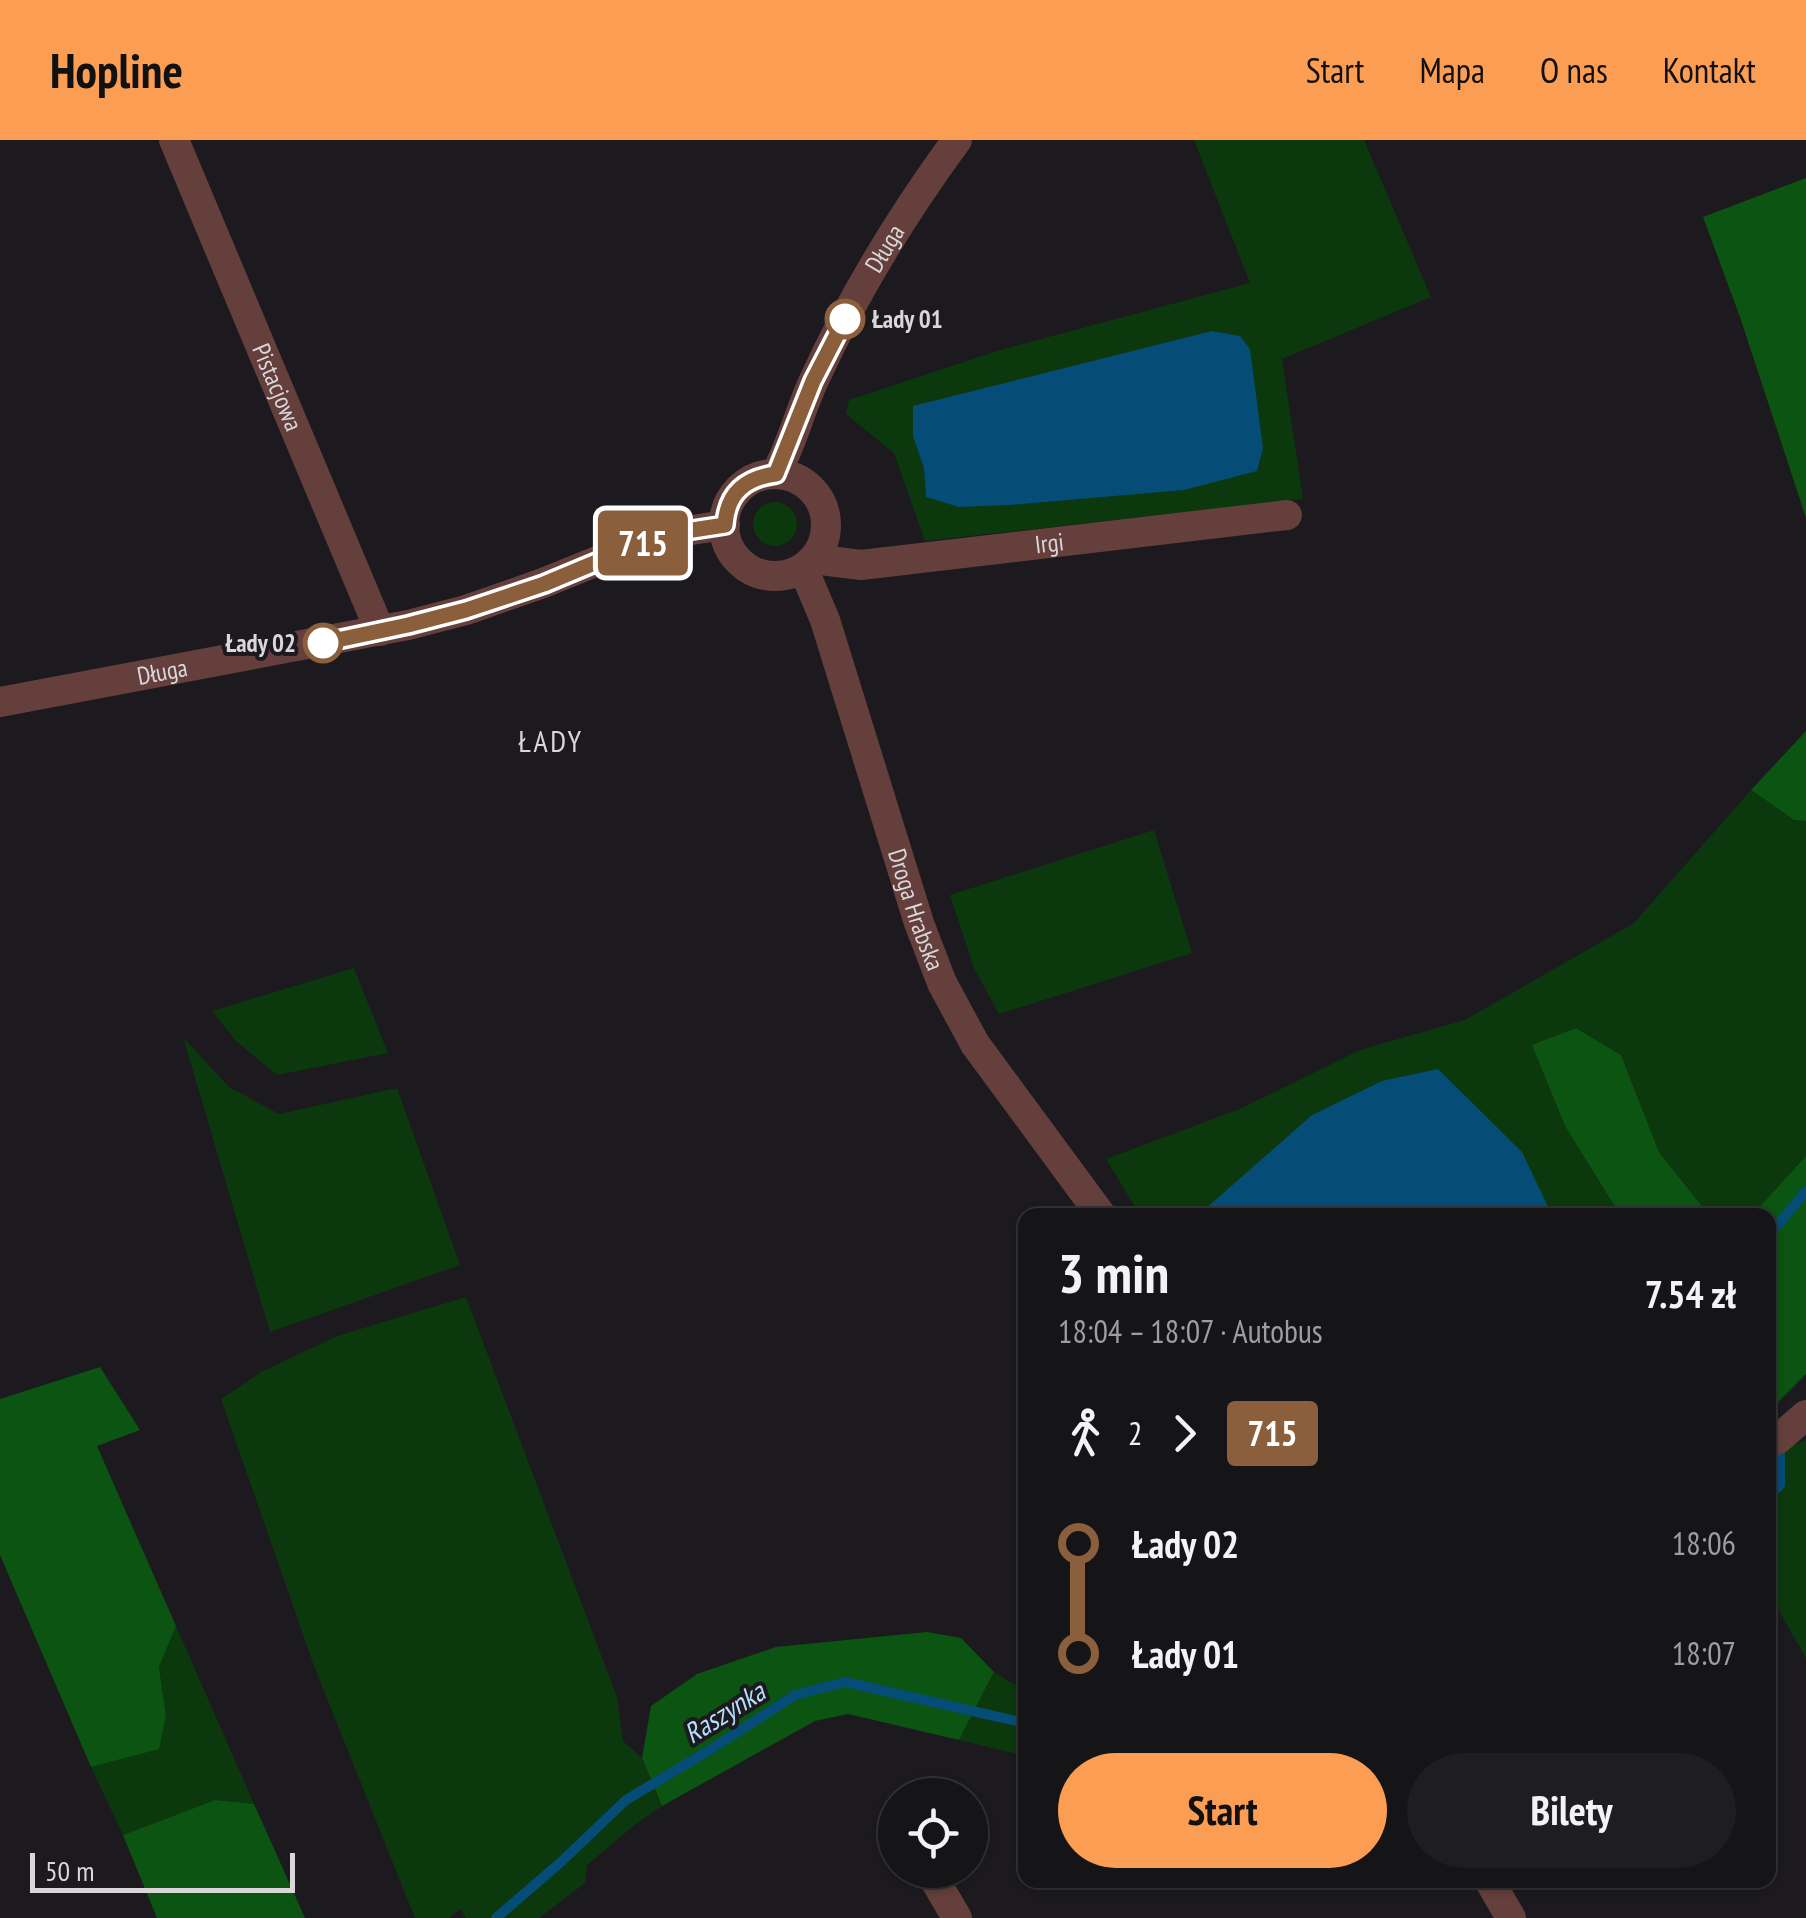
<!DOCTYPE html>
<html lang="pl">
<head>
<meta charset="utf-8">
<style>
  body { margin:0; font-family:"PT Sans Narrow",sans-serif; background:#1e1d1f; color:#f1f3f6; height:100vh; display:flex; flex-direction:column; font-size:38px; white-space:nowrap }
  * { box-sizing:border-box; margin:0 }
  p { font-size:32px; color:#9d9ea1 }
  .icon { flex:none; width:55px; height:55px; fill:none; stroke:currentColor; stroke-width:2; stroke-linecap:round; stroke-linejoin:round }
  .map { position:relative; flex:1; overflow:hidden }
  .details { position:absolute; left:1018px; top:1068px; width:758px; height:680px; display:flex; flex-direction:column; background:#151416; border-radius:20px; box-shadow:0 2px 8px #0004,0 0 0 2px #343335 }
  .details>* { flex:none }
  .badge { padding:0 20px; border-radius:8px; font-size:35px; line-height:65px }
  .fabs { position:absolute; left:878px; top:1638px; display:grid; gap:20px }
  .fabs a { display:grid; place-items:center; width:110px; height:110px; border-radius:50%; background:#151416; box-shadow:0 2px 8px #0004,0 0 0 2px #343335; font-size:50px }
  .scale { position:absolute; left:30px; bottom:25px; width:265px; box-sizing:border-box; padding-left:10px; border:5px solid #d9d7da; border-top:0; font-size:28px; line-height:35px; white-space:nowrap; color:#d9d7da; -webkit-text-stroke:8px #1c1a1e; paint-order:stroke }
  .map>.badge { position:absolute; translate:-50% -50%; box-shadow:0 0 0 5px #fff }
  .legs { display:flex; align-items:center; gap:15px; height:110px; padding:0 40px; font-size:32px }
  .legs p { margin-inline-start:auto }
  .headline { display:flex; align-items:center; justify-content:space-between; height:170px; padding:0 40px }
  h1 { font-size:55px; font-weight:600; line-height:75px }
  .cta { display:flex; gap:20px; margin-top:auto; padding:20px 40px }
  .cta a { flex:1; height:115px; border-radius:60px; background:#fc9d54; color:#111; font-size:40px; font-weight:600; line-height:115px; text-align:center }
  .cta a+a { background:#1e1d1f; color:#f1f3f6 }
  ul { padding:0 40px; list-style:none }
  li { display:flex; align-items:center; gap:35px; height:110px; font-size:38px }
  li i { display:grid; place-items:center; width:15px; height:100%; margin:0 12px; background:currentColor }
  li i::after { content:''; width:25px; height:25px; margin:-12px; border:8px solid; border-radius:50%; background:#151416 }
  li p { margin-inline-start:auto }
  li:first-child i { background:linear-gradient(#0000 50%,currentColor 0) }
  li:last-child i { background:linear-gradient(currentColor 50%,#0000 0) }
  header { display:flex; align-items:center; gap:60px; box-sizing:border-box; height:140px; padding:0 50px; background:#fc9d54; color:#111 }
  header strong { font-size:48px }
  nav { display:flex; gap:55px; margin-inline-start:auto; font-size:35px }
  .map>svg:first-child { display:block }
</style>
</head>
<body>
<header>
<strong>Hopline</strong>
<nav><a>Start</a><a>Mapa</a><a>O nas</a><a>Kontakt</a></nav>
</header>
<div class="map">
<svg width="1806" height="1778" viewBox="0 0 1806 1778">
  <rect width="100%" height="100%" fill="#1c1a1e"/>
  <g fill="#0b380d">
    <path d="M 1194,0 L 1364,0 L 1431,157 L 1282,219 L 1303,359 L 925,401 L 894,313 L 846,274 L 849,260 L 1000,210 L 1250,143 Z"/>
    <circle cx="775" cy="384" r="22"/>
    <path d="M 1751,650 L 1794,680 L 1806,681 L 1806,1016 L 1752,1075 L 1709,1075 L 1659,1012 L 1621,915 L 1576,888 L 1533,906 L 1565,986 L 1620,1075 L 1140,1075 L 1106,1019 L 1242,968 L 1360,910 L 1465,880 L 1634,783 Z"/>
    <path d="M 1154,690 L 1192,813 L 999,874 L 974,828 L 950,755 Z"/>
    <path d="M 354,828 L 388,913 L 277,935 L 236,901 L 212,871 Z"/>
    <path d="M 183,897 L 229,947 L 279,974 L 397,948 L 460,1125 L 270,1192 Z"/>
    <path d="M 466,1157 L 617,1557 L 623,1601 L 642,1618 L 662,1666 L 637,1683 L 587,1725 L 585,1743 L 539,1778 L 466,1778 L 460,1769 L 449,1778 L 415,1778 L 314,1526 L 221,1259 L 261,1232 L 337,1196 Z"/>
    <path d="M 1806,1300 L 1806,1518 L 1768,1451 L 1768,1316 Z"/>
    <path d="M 176,1486 L 254,1664 L 215,1660 L 123,1695 L 91,1627 L 159,1608 L 166,1576 L 159,1527 Z"/>
    <path d="M 994,1532 L 1025,1551 L 1025,1616 L 959,1600 Z"/>
  </g>
  <g fill="#0b5411">
    <path d="M 1806,38 L 1806,378 L 1740,177 L 1703,77 Z"/>
    <path d="M 1806,591 L 1806,681 L 1794,680 L 1751,650 Z"/>
    <path d="M 1576,888 L 1621,915 L 1659,1012 L 1709,1075 L 1620,1075 L 1565,986 L 1532,905 Z"/>
    <path d="M 1806,1016 L 1806,1234 L 1768,1272 L 1768,1075 L 1752,1075 Z"/>
    <path d="M 100,1227 L 140,1290 L 97,1306 L 176,1486 L 159,1527 L 166,1576 L 159,1609 L 91,1627 L 0,1415 L 0,1259 Z"/>
    <path d="M 927,1492 L 961,1498 L 994,1532 L 959,1600 L 848,1574 L 815,1581 L 662,1666 L 642,1618 L 651,1566 L 697,1534 L 776,1507 Z"/>
    <path d="M 215,1660 L 254,1664 L 305,1778 L 157,1778 L 123,1695 Z"/>
  </g>
  <g fill="#054c77">
    <path d="M 1212,191 L 1240,196 L 1250,209 L 1263,308 L 1257,331 L 1184,350 L 1009,365 L 959,367 L 926,357 L 924,328 L 913,296 L 913,266 Z"/>
    <path d="M 1438,929 L 1522,1012 L 1552,1075 L 1203,1075 L 1204,1070 L 1312,975 L 1382,941 Z"/>
  </g>
  <g fill="none" stroke-linecap="round" stroke-linejoin="round">
    <g stroke="#054c77" stroke-width="10">
      <path d="M 1768,1097 L 1806,1051"/>
      <path d="M 1768,1250 L 1770,1262"/>
      <path d="M 1768,1353 L 1772,1353 L 1780,1345 L 1780,1314"/>
      <path d="M 496,1778 L 561,1722 L 626,1660 L 708,1611 L 795,1555 L 845,1542 L 1025,1583"/>
    </g>
    <g stroke="#643f3b" stroke-width="30">
      <path id="s1" d="M 174,0 L 380,491"/>
      <path id="s2" d="M 776,333 C 792,304 800,270 814,240 C 853,155 902,75 957,0"/>
      <circle cx="775" cy="385" r="51"/>
      <path id="s3" d="M 813,419 L 861,425 L 1287,375"/>
      <path id="s4" d="M 803,428 L 825,480 L 919,783 L 942,843 L 975,904 L 1101,1075"/>
      <path id="s5" d="M 0,562 L 408,485 L 466,470 L 543,443 L 647,401 L 685,391 L 725,385"/>
      <path d="M 1768,1303 L 1778,1299 L 1806,1275"/>
      <path d="M 929,1730 L 957,1778"/>
      <path d="M 1489,1740 L 1511,1778"/>
    </g>
  </g>
  <g fill="none" stroke-linecap="round" stroke-linejoin="round">
    <g stroke="#fff" stroke-width="22">
      <path id="line-1" d="M 323,503 L 408,485 L 466,470 L 544,444 L 647,401 L 686,391 L 725,385 C 727,353 745,338 776,334 L 813,241 L 845,179"/>
    </g>
    <use href="#line-1" stroke="#8b5e3c" stroke-width="15"/>
  </g>
  <g fill="#fff" stroke="#8b5e3c" stroke-width="5">
    <circle cx="845" cy="179" r="18"/>
    <circle cx="323" cy="503" r="18"/>
  </g>
  <g text-anchor="middle" dominant-baseline="central" stroke-width="8" stroke-linejoin="round" paint-order="stroke">
    <g font-size="25" fill="#d9d7da" stroke="#1c1a1e">
      <text stroke="none"><textPath href="#s2" startOffset="250">Długa</textPath></text>
      <text stroke="none"><textPath href="#s1" startOffset="268">Pistacjowa</textPath></text>
      <text stroke="none"><textPath href="#s3" startOffset="238">Irgi</textPath></text>
      <text stroke="none"><textPath href="#s5" startOffset="165">Długa</textPath></text>
      <text stroke="none"><textPath href="#s4" startOffset="360">Droga Hrabska</textPath></text>
    </g>
    <g font-size="25" font-weight="bold" fill="#d9d7da" stroke="#1c1a1e" text-anchor="start">
      <text x="872" y="179">Łady 01</text>
      <text x="296" y="503" text-anchor="end">Łady 02</text>
    </g>
    <g font-size="28" font-style="italic" fill="#b8defe" stroke="#1c1a1e">
      <text transform="translate(724 1572) rotate(-32)">Raszynka</text>
    </g>
    <g font-size="30" letter-spacing="2.5" fill="#d9d7da" stroke="#1c1a1e">
      <text x="551" y="600">ŁADY</text>
    </g>
  </g>
</svg>
<div class="fabs">
<a><svg class="icon" aria-label="locate" viewBox="0 0 24 24"><circle cx="12" cy="12" r="6"/><path d="M12 2v4M12 18v4M2 12h4M18 12h4"/></svg></a>
</div>
<div class="scale">50 m</div>
<b class="badge" style="left:643px;top:403px;background:#8b5e3c;color:#fff">715</b>
<section class="details">
<div class="headline"><div><h1>3 min</h1><p>18:04 – 18:07 · Autobus</p></div><b>7.54 zł</b></div>
<div class="legs"><svg class="icon" aria-label="walk" viewBox="0 0 24 24"><circle cx="13" cy="4" r="2"/><path d="M13 8l-2 6 4 7M11 14l-3 7M7 12l3-4h3l4 4"/></svg>2<svg class="icon" aria-label="forward" viewBox="0 0 24 24"><path d="M9 5l7 7-7 7"/></svg><b class="badge" style="background:#8b5e3c;color:#fff">715</b></div>
<ul>
<li><i style="color:#8b5e3c"></i><b>Łady 02</b><p>18:06</p></li>
<li><i style="color:#8b5e3c"></i><b>Łady 01</b><p>18:07</p></li>
</ul>
<div class="cta"><a>Start</a><a>Bilety</a></div>
</section>
</div>
</body>
</html>
